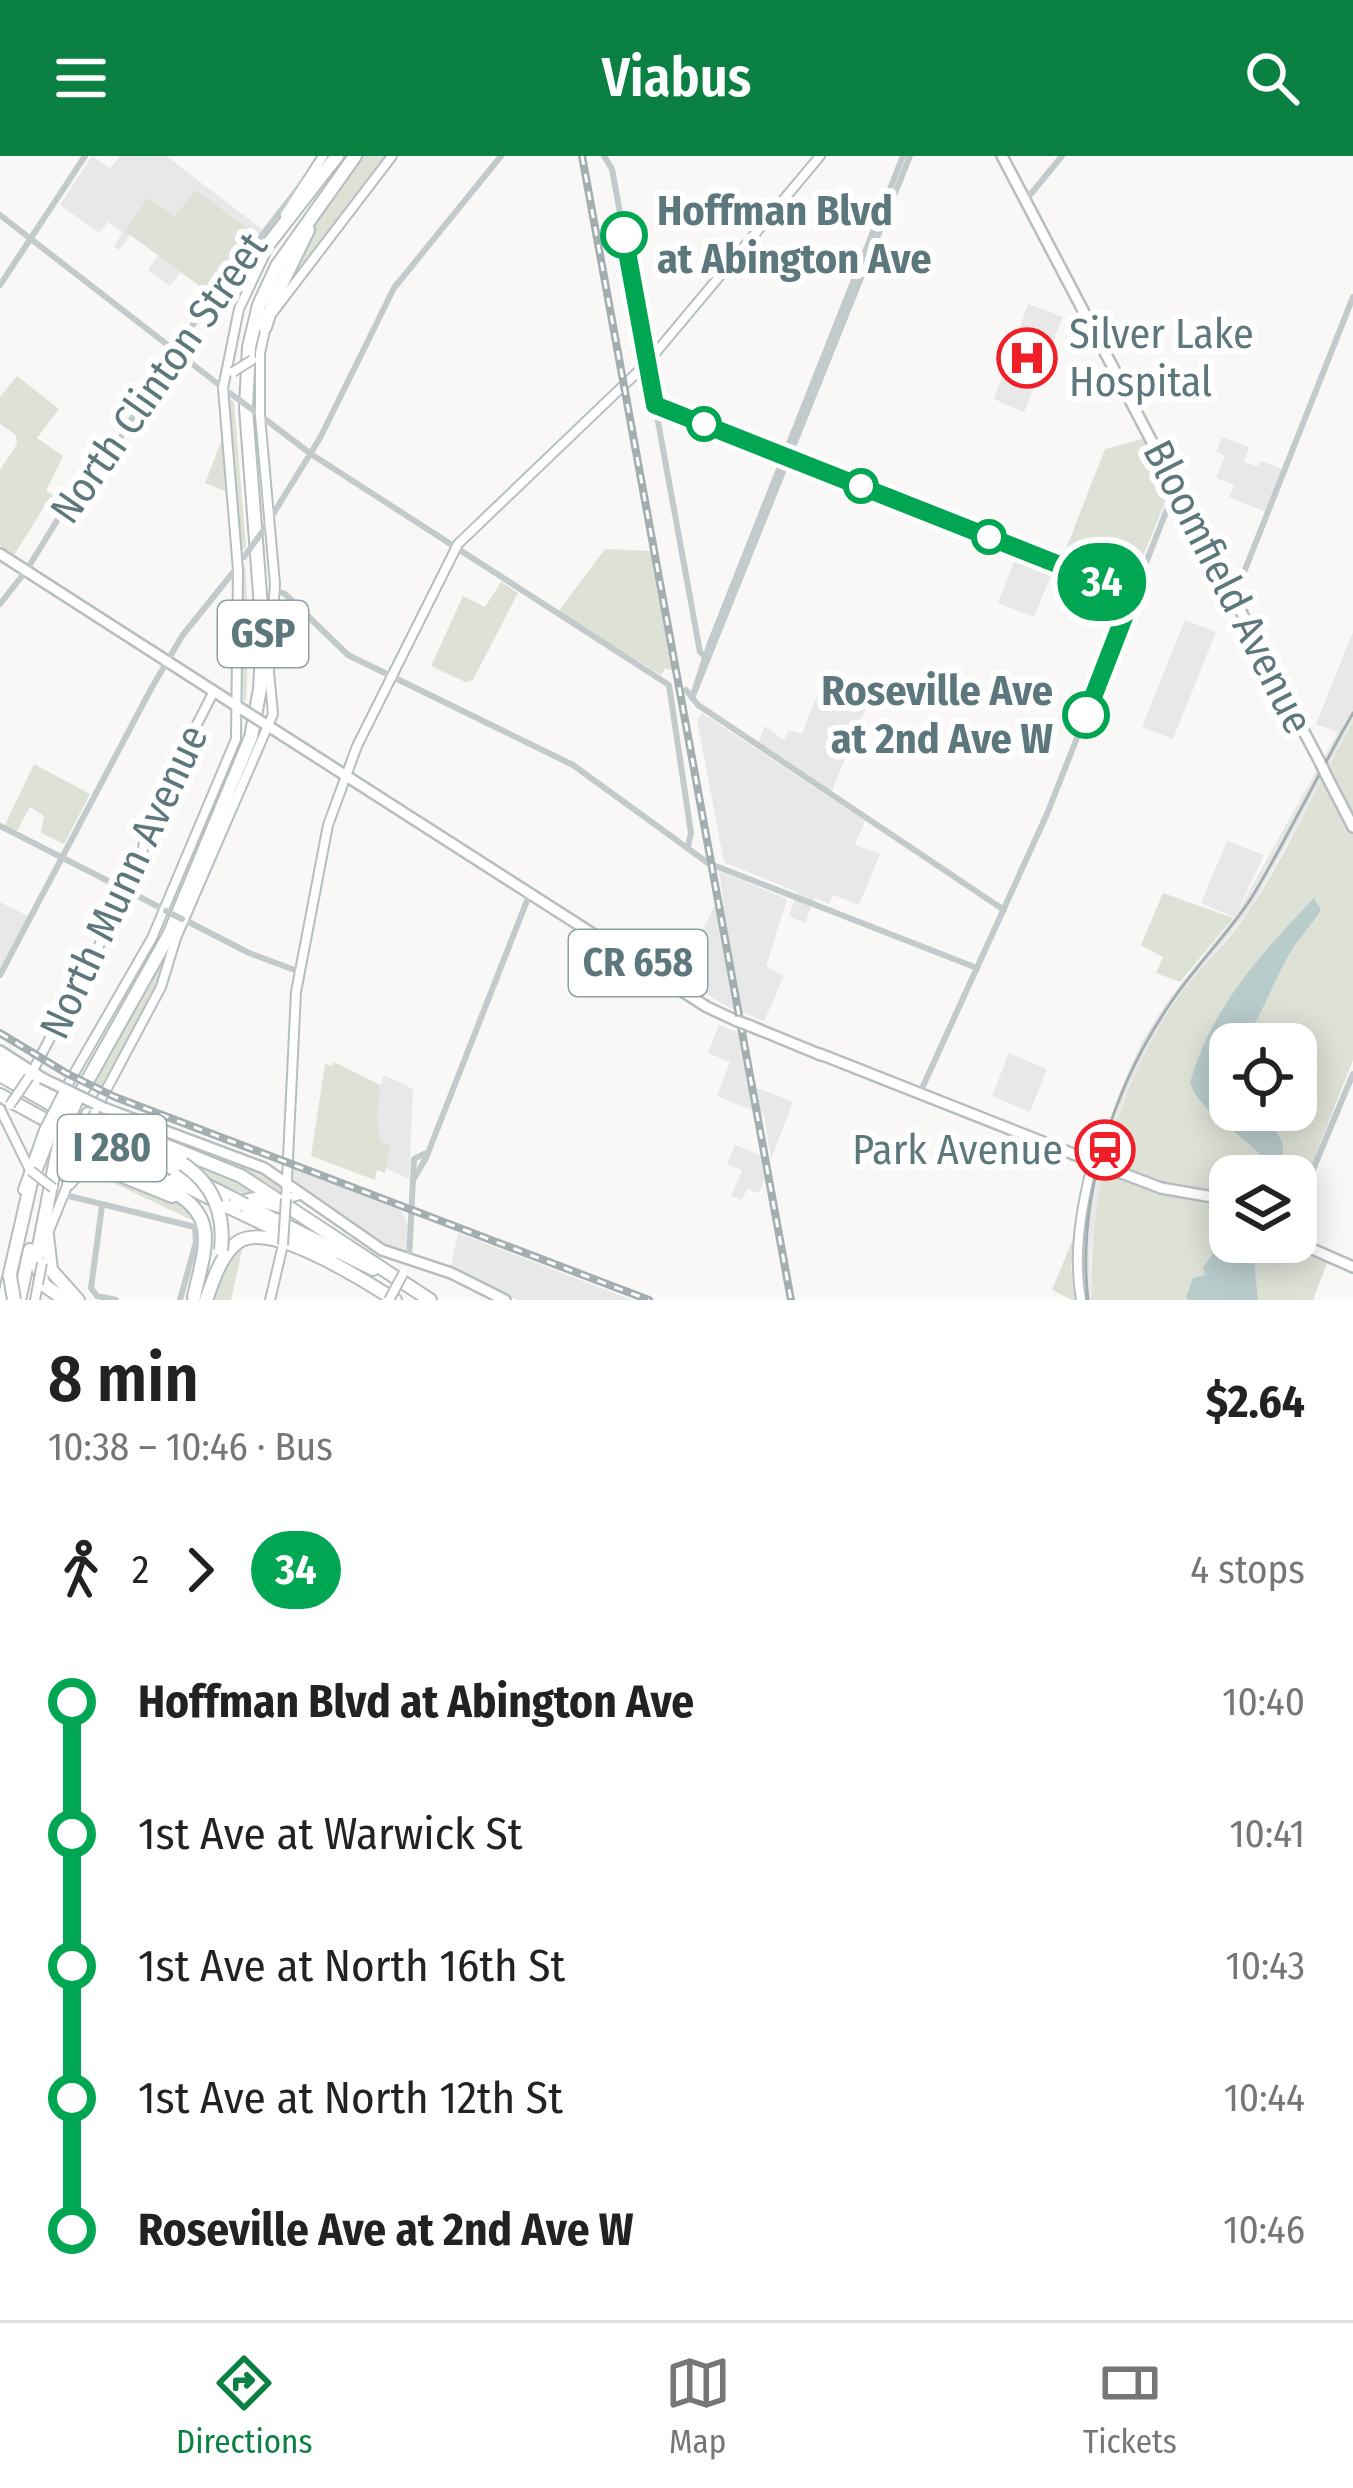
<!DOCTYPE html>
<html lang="en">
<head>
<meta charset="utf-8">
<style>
  body { margin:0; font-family:"Fira Sans Condensed",sans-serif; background:#f2f2f2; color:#222; height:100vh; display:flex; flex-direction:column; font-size:45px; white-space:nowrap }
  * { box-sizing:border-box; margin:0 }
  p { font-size:39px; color:#767676 }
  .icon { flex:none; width:66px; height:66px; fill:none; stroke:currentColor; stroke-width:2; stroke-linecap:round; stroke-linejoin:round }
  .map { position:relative; height:1144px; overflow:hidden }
  .details { display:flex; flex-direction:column; background:#fff; flex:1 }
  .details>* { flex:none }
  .badge { padding:0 24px; border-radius:39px; font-size:42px; line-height:78px }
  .controls { position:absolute; left:1209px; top:867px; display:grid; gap:24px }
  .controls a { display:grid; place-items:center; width:108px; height:108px; border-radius:24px; background:#fff; box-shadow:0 6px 30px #0003; font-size:60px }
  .map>.badge { position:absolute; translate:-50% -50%; box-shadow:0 0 0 6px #fff }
  .legs { display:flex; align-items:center; gap:18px; height:132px; padding:0 48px; font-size:39px }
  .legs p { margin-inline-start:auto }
  .overview { display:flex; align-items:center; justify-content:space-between; height:204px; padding:0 48px }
  h1 { font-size:66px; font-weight:600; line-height:90px }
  ul { padding:0 48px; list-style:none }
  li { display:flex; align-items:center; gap:42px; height:132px; font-size:45px }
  li i { display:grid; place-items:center; width:18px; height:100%; margin:0 15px; background:currentColor }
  li i::after { content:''; width:30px; height:30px; margin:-15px; border:9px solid; border-radius:50%; background:#fff }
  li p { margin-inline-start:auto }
  li:first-child i { background:linear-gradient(#0000 50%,currentColor 0) }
  li:last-child i { background:linear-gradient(currentColor 50%,#0000 0) }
  header { display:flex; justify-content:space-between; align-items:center; height:156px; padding:0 48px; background:#0b8043; color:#fff; font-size:54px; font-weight:600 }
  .dock { display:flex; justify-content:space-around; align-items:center; height:168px; border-top:3px solid #e0e0e0; background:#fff; font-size:33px; color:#767676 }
  .dock a { display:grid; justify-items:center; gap:6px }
  .dock .on { color:#0b8043 }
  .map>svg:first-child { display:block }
</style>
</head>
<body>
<header><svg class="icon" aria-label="menu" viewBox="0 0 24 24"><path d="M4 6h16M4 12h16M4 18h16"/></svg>Viabus<svg class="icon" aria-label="search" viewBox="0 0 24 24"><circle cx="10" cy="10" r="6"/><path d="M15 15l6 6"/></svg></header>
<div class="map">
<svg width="1353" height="1144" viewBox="0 0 1353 1144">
  <rect width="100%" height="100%" fill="#f9f8f6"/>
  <g fill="#e7e8e7">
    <path d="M 92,0 L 110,13 L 120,0 L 166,0 L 262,73 L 211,138 L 181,116 L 170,130 L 148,114 L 158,99 L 130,79 L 119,94 L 114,90 L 123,76 L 108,66 L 99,77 L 60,49 Z"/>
    <path d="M 1028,148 L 1063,161 L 1024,256 L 994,243 Z"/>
    <path d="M 1222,281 L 1249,291 L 1244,306 L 1258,311 L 1261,305 L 1283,313 L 1266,356 L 1229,341 L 1234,329 L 1216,322 L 1225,300 L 1216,296 Z"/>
    <path d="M 1019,393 L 1056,408 L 1034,461 L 998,447 Z"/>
    <path d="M 1185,464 L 1216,476 L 1173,583 L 1142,571 Z"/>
    <path d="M 1353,476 L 1353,566 L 1337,600 L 1249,755 L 1178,842 L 1156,878 L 1123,947 L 1098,1043 L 1090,1103 L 1092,1144 L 1084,1144 L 1079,1115 L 1084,1060 L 1122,931 L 1142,885 L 1166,847 L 1234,761 L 1201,747 L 1227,685 L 1264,699 L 1235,760 L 1338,576 L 1316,568 Z"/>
    <path d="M 826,516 L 873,534 L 831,637 L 758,587 L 765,570 L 784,584 L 789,574 L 802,578 Z"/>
    <path d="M 702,557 L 865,665 L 855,689 L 880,698 L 859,749 L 833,739 L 829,748 L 815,742 L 805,767 L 789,760 L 797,736 L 724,706 L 697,564 Z"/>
    <path d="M 719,715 L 787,743 L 766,810 L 784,820 L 764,865 L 724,849 L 686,825 L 695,810 L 687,805 L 714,751 L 724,749 Z"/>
    <path d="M 0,746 L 28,760 L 0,812 Z"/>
    <path d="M 719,869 L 739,877 L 747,928 L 793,946 L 771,1003 L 764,959 L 717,940 L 730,906 L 708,897 Z"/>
    <path d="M 1009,897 L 1047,913 L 1030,956 L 992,940 Z"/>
    <path d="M 384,919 L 413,933 L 409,1023 L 386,1012 L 390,988 L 381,986 L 378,978 L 376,939 Z"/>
    <path d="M 735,989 L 760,999 L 765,1022 L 759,1037 L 747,1033 L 742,1044 L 731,1040 L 742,1014 L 727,1008 Z"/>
    <path d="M 288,1011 L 401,1054 L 408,1069 L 406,1099 L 377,1087 L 287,1027 Z"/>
    <path d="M 458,1077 L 632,1144 L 517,1144 L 451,1111 Z"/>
  </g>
  <g fill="#dde1d6" fill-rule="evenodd">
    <path d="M 361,0 L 387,0 L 281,141 L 312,73 Z"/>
    <path d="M 196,34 L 257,80 L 211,138 L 125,75 L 148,42 L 175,60 Z"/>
    <path d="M 17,220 L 59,253 L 37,282 L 63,300 L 46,335 L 65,345 L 60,351 L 48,345 L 14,399 L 0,390 L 0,314 L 17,288 L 16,279 L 0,268 L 0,241 Z"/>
    <path d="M 227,241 L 234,246 L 246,391 L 242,395 Z"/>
    <path d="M 223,281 L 227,336 L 205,327 Z"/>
    <path d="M 1149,281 L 1172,329 L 1131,430 L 1062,403 L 1105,293 Z"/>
    <path d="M 605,393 L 652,395 L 672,514 L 665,512 L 661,519 L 558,456 Z"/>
    <path d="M 245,407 L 249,477 L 246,545 L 243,545 L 239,453 Z"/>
    <path d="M 501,426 L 518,437 L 473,524 L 465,526 L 431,510 L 463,440 L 485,451 Z"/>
    <path d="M 1353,566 L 1353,904 L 1297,1046 L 1296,1020 L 1230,1020 L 1230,1086 L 1287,1086 L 1296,1095 L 1327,1107 L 1313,1144 L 1092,1144 C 1087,1041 1118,932 1175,846 C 1198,813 1229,786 1251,752 C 1289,693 1319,627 1353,566 ZM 1230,888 L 1296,888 L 1296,954 L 1230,954 Z"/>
    <path d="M 34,608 L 90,638 L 64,688 L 41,677 L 44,660 L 30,651 L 17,675 L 5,669 Z"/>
    <path d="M 1163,737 L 1233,762 L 1180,826 L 1156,817 L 1163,801 L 1141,789 Z"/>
    <path d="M 169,794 C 155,843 130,889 102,932 L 94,929 L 92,925 Z"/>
    <path d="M 334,906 L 380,929 C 379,945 375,967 381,986 L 390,988 L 385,1017 L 377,1014 L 375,1024 L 311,1000 L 325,908 L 332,910 Z"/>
    <path d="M 98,956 L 258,1015 L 281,1029 L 280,1039 Z"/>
    <path d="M 176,999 L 198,1004 L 276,1044 C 236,1039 208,1025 176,999 Z"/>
    <path d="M 95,1010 L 180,1047 L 196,1061 L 194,1065 L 92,1017 Z"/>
    <path d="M 1075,1078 L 1071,1112 L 1075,1144 L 1072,1144 L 1052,1134 Z"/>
    <path d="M 243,1089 L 231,1144 L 211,1144 L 230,1099 Z"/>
  </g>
  <g fill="#b9cccc">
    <path d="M 1314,742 L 1321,754 C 1311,770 1296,785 1287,802 C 1271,831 1261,862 1241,888 L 1230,888 L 1230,954 L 1240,954 L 1256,967 L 1276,975 L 1283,988 L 1282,1020 L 1264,1020 L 1265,1004 C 1243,977 1202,959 1190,927 C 1211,851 1262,797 1314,742 Z"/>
    <path d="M 1235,1086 L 1252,1086 L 1258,1144 L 1189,1144 L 1186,1141 L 1193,1122 L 1205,1119 L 1203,1111 L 1212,1099 Z"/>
  </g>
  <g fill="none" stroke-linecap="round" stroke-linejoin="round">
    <g stroke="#b5bfc1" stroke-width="12">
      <g id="secondary">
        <path d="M 285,59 L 323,0"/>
        <path d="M 273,156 L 392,0"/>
        <path d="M 30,920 L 140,712 L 147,666 L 214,535"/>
        <path d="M 64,935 L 152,782 L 236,583 L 238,414 L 223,232 L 239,153 L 272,83"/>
        <path d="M 0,953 L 30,1014"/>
        <path d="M 96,953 L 161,831 L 176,782 L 273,558 L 269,516 L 275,428 L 260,260 L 260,197 L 266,170"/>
        <path d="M 23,1034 L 44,974"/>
        <path d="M 300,1039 L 286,1043 L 296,836 L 328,669 L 357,590 L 458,388 L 647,207 L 820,0"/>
        <path d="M 46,1082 L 80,998"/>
        <path d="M 35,1144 L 38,1128"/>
        <path d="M 270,1144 L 283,1089"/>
        <path d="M 1081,1144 C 1073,1098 1081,1051 1093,1006"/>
      </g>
    </g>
    <g stroke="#b6bec0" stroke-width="14">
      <g id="primary">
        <path d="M 1002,0 L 1322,610"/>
        <path d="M 0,398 L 243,554"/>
        <path d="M 262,566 L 707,851 L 737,865"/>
        <path d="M 1325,617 L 1353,671"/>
        <path d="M 748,869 L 821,899"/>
        <path d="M 0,895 L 42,922"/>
        <path d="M 820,898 L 1096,1007"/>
        <path d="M 104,952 L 264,1012 L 382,1094 L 451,1117 L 505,1144"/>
        <path d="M 1106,1011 L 1161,1032 L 1230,1044"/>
        <path d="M 1296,1086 L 1353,1111"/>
      </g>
    </g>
    <g stroke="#b6bdbe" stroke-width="16">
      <g id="motorway">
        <path d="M 270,86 L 337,0"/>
        <path d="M 265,171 L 273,146 L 308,74"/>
        <path d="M 0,906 L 71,949"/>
        <path d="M 0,919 L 98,975 L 236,1044"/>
        <path d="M 0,939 L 102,995 L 180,1032"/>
        <path d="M 76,945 L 169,779 L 251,581 L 260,533 L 263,478 L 246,252 L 249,191 L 259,149 L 277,110 L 355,0"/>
        <path d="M 88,958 L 241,1020 L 430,1144"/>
        <path d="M 60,983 L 36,1106 L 44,1129 L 65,1144"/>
        <path d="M 133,985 L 183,1008"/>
        <path d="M 174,1024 L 220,1047"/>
        <path d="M 69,1027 L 82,1010 L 93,1008 L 172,1040"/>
        <path d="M 170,1034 C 221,1060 204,1094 194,1141"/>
        <path d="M 236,1047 L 254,1043 L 280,1050"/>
        <path d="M 245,1049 L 373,1113"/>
        <path d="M 235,1054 L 331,1100"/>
        <path d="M 47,1079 L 51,1114 L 78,1144"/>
        <path d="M 4,1144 L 31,1026 L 50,977"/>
        <path d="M 19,1144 L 30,1094"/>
        <path d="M 206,1144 C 213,1125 221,1098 238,1086 C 271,1064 365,1125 395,1144"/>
      </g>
    </g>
    <g stroke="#c3cacc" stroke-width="6">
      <path d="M 604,0 L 612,13 L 700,496 L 704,500"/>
      <path d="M 1025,45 L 1062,0"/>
      <path d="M 0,59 L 231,238"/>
      <path d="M 0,129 L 85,0"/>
      <path d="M 253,254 L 311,298 L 669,529 L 691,677 L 688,690"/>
      <path d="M 262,376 L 320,282 L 394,132 L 501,0"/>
      <path d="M 275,434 L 285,438 L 348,499 L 573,609 L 708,707 L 977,812"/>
      <path d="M 1235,439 L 1353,141"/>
      <path d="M 0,448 L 26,415 L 66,350 L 115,291 L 171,197 L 303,26"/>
      <path d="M 686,534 L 698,549 L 1004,754"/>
      <path d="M 692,542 L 910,0"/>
      <path d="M 692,542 L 710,487 L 903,0"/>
      <path d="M 0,670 L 163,753"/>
      <path d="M 183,763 L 249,797 L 300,816"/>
      <path d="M 0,819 L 151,533 L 182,480 L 239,409"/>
      <path d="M 919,939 L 1047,658 L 1175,333"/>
      <path d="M 413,1024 L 426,1002 L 530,737"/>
      <path d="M 65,1039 L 195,1071 L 196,1086 L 180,1144"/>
      <path d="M 102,1050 L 91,1132 L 97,1140 L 116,1144"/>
      <path d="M 1296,1054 L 1353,918"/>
      <path d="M 409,1104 L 414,1003 L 424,998"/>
    </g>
    <use href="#secondary" stroke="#fff" stroke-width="8"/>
    <use href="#primary" stroke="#fff" stroke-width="9"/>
    <use href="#motorway" stroke="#fff" stroke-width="12"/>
    <path stroke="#a2aeb0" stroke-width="3" d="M 1088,1144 C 1076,1041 1115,926 1174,842 C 1198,807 1229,777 1252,741 C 1288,681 1318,618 1353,557"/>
    <g stroke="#a2aeb0" stroke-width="8">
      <g id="rail">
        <path d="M 582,0 L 791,1144"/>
        <path d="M 0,877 L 66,917 L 115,941 L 649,1144"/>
      </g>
    </g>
    <use href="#rail" stroke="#fff" stroke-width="3" stroke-dasharray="9" stroke-linecap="butt"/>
    <g stroke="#b5bfc1" stroke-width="12" stroke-linecap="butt">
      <g id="secondary-bridge">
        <path d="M 233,216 L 252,204"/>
        <path d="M 10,949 L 29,921"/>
        <path d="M 44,974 L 63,937"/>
        <path d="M 80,998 L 95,956"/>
        <path d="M 31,1015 L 53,1032"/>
        <path d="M 283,1089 L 286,1043"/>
        <path d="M 38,1128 L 42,1107"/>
        <path d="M 389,1144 L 403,1118"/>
      </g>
    </g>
    <g stroke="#b6bec0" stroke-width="14" stroke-linecap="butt">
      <g id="primary-bridge">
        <path d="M 243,554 L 262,566"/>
        <path d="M 1322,610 L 1325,617"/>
        <path d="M 737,865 L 748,869"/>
        <path d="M 42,922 L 104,952"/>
        <path d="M 1096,1007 L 1106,1011"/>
      </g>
    </g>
    <g stroke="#b6bdbe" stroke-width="16" stroke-linecap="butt">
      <g id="motorway-bridge">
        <path d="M 50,977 L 70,941"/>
        <path d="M 60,983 L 76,945"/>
        <path d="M 183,1008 C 213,1028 225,1058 221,1094"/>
        <path d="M 236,1044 L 245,1049"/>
        <path d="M 226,1050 L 235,1054"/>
        <path d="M 10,1120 L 14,1144"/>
      </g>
    </g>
    <g stroke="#c3cacc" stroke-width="6">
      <path d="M 231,238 L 253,254"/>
      <path d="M 244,401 L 262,376"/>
      <path d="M 166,755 L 182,763"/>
    </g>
    <use href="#secondary-bridge" stroke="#fff" stroke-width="8"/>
    <use href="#primary-bridge" stroke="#fff" stroke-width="9"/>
    <use href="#motorway-bridge" stroke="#fff" stroke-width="12"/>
  </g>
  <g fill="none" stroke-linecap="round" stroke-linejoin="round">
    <g stroke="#fff" stroke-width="27">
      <path id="line-1" d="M 624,79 L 655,249 L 1133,438 L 1086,559"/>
    </g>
    <use href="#line-1" stroke="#00a651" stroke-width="18"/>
  </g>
  <defs>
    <g id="hospital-ring" transform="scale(3)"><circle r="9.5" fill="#fff" stroke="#f01e26" stroke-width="1.5"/><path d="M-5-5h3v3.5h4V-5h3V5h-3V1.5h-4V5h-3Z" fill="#f01e26"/></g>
    <g id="station-ring" transform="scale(3)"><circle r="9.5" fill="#fff" stroke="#f01e26" stroke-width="1.5"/><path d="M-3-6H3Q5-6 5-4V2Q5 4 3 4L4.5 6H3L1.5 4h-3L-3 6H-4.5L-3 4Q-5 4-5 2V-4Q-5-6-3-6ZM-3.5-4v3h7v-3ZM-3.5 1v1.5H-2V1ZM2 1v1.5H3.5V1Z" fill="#f01e26"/></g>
  </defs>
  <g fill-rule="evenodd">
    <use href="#hospital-ring" x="1027" y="202"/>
    <use href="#station-ring" x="1105" y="994"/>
  </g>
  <g fill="#fff" stroke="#00a651" stroke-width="6">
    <circle cx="624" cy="79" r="21"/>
    <circle cx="704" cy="268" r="15"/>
    <circle cx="861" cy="330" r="15"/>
    <circle cx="989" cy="381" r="15"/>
    <circle cx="1086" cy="559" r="21"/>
  </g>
  <g text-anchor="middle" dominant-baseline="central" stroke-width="12" stroke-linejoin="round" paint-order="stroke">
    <g fill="#fff" stroke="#8ea0a4" stroke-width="3">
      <rect x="218" y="445" width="90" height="66" rx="9"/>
      <rect x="569" y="774" width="138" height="66" rx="9"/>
      <rect x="58" y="959" width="108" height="66" rx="9"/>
    </g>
    <g font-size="39" font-weight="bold" fill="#5d787d">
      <text x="263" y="478">GSP</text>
      <text x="638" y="807">CR 658</text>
      <text x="112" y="992">I 280</text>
    </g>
    <g font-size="42" font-weight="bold" fill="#5d787d" stroke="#fff" text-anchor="start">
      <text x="657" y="55">Hoffman Blvd<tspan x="657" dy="48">at Abington Ave</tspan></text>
      <text x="1053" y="535" text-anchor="end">Roseville Ave<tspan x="1053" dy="48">at 2nd Ave W</tspan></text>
    </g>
    <g font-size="42" fill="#5d787d" stroke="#fff" text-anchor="start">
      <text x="1069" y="178">Silver Lake<tspan x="1069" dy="48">Hospital</tspan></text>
      <text x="1063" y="994" text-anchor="end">Park Avenue</text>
    </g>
    <g font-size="42" fill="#5d787d" stroke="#fff">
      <text transform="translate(159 222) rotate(-55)">North Clinton Street</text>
      <text transform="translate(1228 431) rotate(63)">Bloomfield Avenue</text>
      <text transform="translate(124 726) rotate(-65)">North Munn Avenue</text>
    </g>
  </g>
</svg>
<div class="controls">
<a><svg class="icon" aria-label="locate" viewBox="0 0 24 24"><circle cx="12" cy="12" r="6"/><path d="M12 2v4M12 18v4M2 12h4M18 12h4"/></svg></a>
<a><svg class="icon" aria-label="layers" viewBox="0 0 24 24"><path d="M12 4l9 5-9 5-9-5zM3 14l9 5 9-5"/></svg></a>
</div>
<b class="badge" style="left:1102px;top:426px;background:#00a651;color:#fff">34</b>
</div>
<section class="details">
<div class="overview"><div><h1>8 min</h1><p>10:38 – 10:46 · Bus</p></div><b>$2.64</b></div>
<div class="legs"><svg class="icon" aria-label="walk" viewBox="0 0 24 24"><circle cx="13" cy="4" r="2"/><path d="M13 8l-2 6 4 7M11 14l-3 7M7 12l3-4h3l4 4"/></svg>2<svg class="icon" aria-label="forward" viewBox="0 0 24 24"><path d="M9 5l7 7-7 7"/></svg><b class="badge" style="background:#00a651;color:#fff">34</b><p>4 stops</p></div>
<ul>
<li><i style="color:#00a651"></i><b>Hoffman Blvd at Abington Ave</b><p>10:40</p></li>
<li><i style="color:#00a651"></i><span>1st Ave at Warwick St</span><p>10:41</p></li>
<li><i style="color:#00a651"></i><span>1st Ave at North 16th St</span><p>10:43</p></li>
<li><i style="color:#00a651"></i><span>1st Ave at North 12th St</span><p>10:44</p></li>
<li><i style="color:#00a651"></i><b>Roseville Ave at 2nd Ave W</b><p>10:46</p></li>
</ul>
</section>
<nav class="dock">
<a class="on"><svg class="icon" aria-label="directions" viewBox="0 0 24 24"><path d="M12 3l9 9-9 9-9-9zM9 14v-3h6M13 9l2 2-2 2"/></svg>Directions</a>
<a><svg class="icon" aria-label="map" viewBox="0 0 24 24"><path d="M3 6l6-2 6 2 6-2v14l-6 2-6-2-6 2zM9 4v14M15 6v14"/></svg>Map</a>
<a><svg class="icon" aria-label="tickets" viewBox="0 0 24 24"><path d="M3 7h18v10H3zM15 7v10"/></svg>Tickets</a>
</nav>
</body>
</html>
